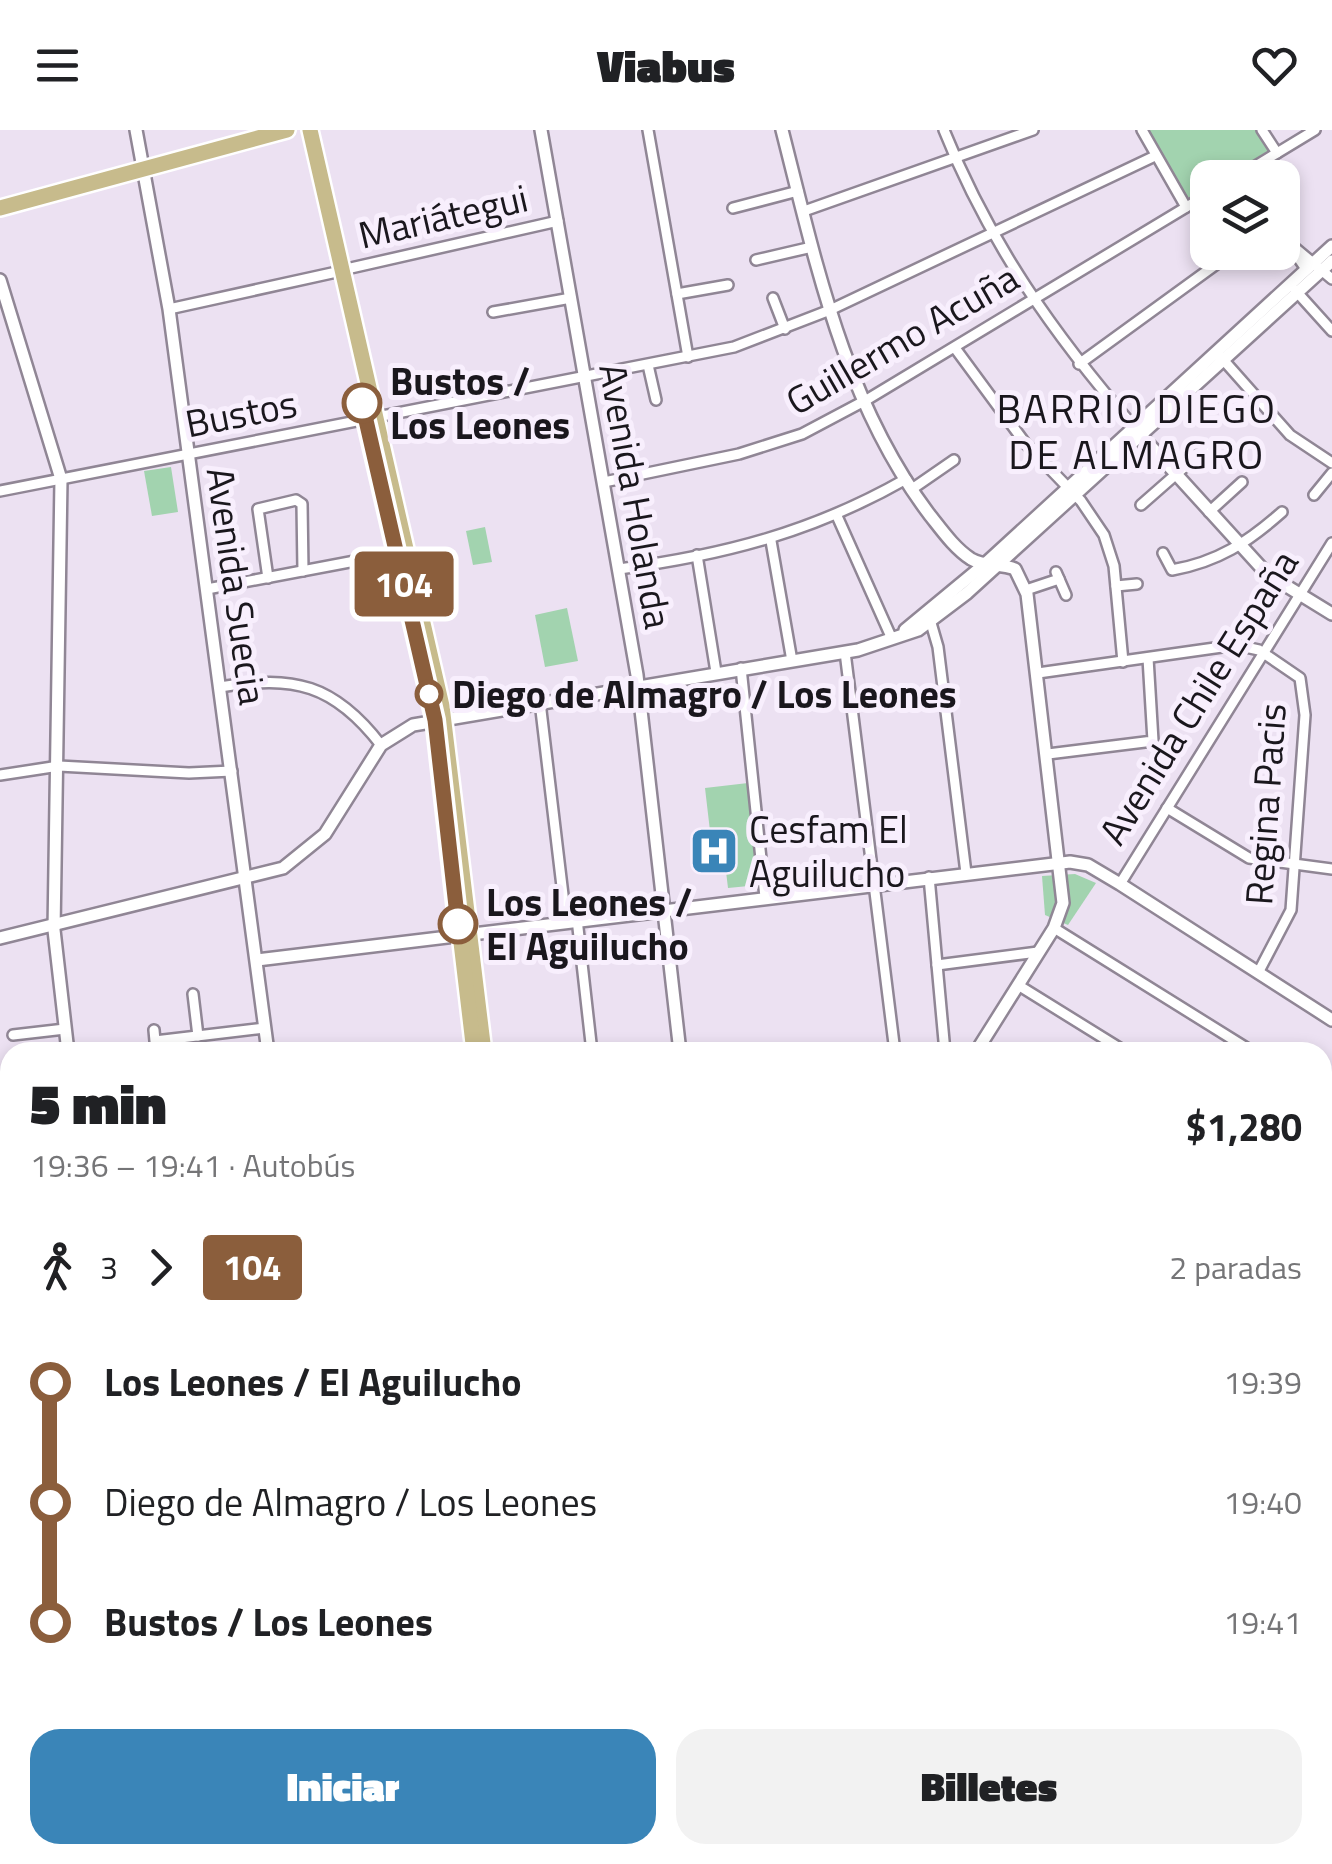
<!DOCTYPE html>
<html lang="es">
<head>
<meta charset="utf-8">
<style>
  body { margin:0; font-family:"Titillium Web",sans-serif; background:#f2f2f2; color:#202124; height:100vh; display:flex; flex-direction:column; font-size:38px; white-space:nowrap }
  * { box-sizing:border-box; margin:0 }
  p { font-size:32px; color:#757577 }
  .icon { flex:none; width:55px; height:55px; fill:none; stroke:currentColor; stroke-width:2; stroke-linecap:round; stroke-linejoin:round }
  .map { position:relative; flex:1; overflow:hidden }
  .details { position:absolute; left:0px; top:912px; width:1332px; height:822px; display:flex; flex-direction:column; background:#fff; border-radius:30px 30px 0 0; box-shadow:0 5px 15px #0003 }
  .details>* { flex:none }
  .badge { padding:0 20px; border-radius:8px; font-size:35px; line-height:65px }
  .buttons { position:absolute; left:1190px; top:30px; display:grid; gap:20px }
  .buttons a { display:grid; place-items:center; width:110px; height:110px; border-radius:20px; background:#fff; box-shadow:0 5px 15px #0003; font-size:50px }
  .map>.badge { position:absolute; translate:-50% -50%; box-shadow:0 0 0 5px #fff }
  .legs { display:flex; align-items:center; gap:15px; height:110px; padding:0 30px; font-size:32px }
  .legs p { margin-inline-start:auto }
  .head { display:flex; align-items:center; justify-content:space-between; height:170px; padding:0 30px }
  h1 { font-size:55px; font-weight:800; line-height:75px }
  .button { display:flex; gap:20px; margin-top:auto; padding:20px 30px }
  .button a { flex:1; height:115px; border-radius:30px; background:#3a85b8; color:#fff; font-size:40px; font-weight:800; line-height:115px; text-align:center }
  .button a+a { background:#f2f2f2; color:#202124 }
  ul { padding:0 30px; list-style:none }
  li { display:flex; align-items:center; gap:35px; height:120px; font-size:38px }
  li i { display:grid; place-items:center; width:15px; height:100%; margin:0 12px; background:currentColor }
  li i::after { content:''; width:25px; height:25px; margin:-12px; border:8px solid; border-radius:50%; background:#fff }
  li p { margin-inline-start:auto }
  li:first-child i { background:linear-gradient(#0000 50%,currentColor 0) }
  li:last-child i { background:linear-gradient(currentColor 50%,#0000 0) }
  header { display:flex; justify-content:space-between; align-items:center; height:130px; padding:0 30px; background:#fff; font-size:45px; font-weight:800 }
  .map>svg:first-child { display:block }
</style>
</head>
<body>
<header><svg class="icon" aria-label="menu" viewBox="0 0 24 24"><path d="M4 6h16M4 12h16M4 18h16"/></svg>Viabus<svg class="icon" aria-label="heart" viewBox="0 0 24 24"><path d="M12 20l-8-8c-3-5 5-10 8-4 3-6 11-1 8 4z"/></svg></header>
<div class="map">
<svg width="1332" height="1734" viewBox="0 0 1332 1734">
  <rect width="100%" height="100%" fill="#ece1f2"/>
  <g fill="#a2d3af">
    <path d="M 1149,0 L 1257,0 L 1268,21 L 1226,47 L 1208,48 L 1207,59 L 1188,68 Z"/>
    <path d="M 171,337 L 178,382 L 152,386 L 144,341 Z"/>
    <path d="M 485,397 L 492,432 L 473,435 L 466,401 Z"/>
    <path d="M 567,478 L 578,531 L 545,537 L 535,485 Z"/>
    <path d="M 748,653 L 759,755 L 728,758 L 721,700 L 710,701 L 705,658 Z"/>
    <path d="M 1075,744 L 1096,753 L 1068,795 L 1045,785 L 1042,746 Z"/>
  </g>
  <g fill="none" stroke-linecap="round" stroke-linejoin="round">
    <g stroke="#908695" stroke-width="14">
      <g id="minor">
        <path d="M 648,0 L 688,227"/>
        <path d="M 944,0 C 989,113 1055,206 1134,297"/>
        <path d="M 1142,0 L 1186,77"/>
        <path d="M 1262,0 L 1277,23"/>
        <path d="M 1236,48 L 1315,0"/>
        <path d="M 733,78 L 798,61"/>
        <path d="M 804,81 L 1033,0"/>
        <path d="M 1282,107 L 1332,149"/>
        <path d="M 1290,116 L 1306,139"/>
        <path d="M 756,130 L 812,117"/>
        <path d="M 342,140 L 558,91"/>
        <path d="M 1295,160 L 1332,201"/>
        <path d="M 677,164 L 728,155"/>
        <path d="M 773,168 L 785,199"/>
        <path d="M 169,179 L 332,143"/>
        <path d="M 493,182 L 571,168"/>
        <path d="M 955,218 L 1025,313 L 1081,371 L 1104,405 L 1114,436 L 1123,532"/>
        <path d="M 1219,225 L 1290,305 L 1332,333"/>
        <path d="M 1079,234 L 1233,122"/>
        <path d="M 648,235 L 656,270"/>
        <path d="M 604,352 L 739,324 L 802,304 L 868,269 L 1208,64"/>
        <path d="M 912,359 L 954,330"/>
        <path d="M 0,361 L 734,217 L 830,180 L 1155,26"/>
        <path d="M 1314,365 L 1332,343"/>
        <path d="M 1141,375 L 1206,318"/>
        <path d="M 1209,382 L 1242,352"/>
        <path d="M 837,386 L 892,509"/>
        <path d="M 771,411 L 792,531"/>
        <path d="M 1163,423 L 1172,440 C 1218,432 1248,412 1282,382"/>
        <path d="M 697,425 L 716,542"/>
        <path d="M 619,439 C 724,425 813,402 906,349"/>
        <path d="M 1056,442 L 1066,465"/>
        <path d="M 268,448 L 258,379 L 296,370 L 302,374 L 303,441"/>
        <path d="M 1116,456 L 1137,454"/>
        <path d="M 207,459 L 397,423"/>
        <path d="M 1026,460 L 1059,449"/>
        <path d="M 931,493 L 938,517 L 966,743"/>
        <path d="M 845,522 L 895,922"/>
        <path d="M 741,538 L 765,767"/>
        <path d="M 1038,543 L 1236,515 L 1259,520 L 1300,548 L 1305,585 L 1291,780 L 1258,843"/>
        <path d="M 220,557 C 294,545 334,554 381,615"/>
        <path d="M 540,572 L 566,790"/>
        <path d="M 1048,624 L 1153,611 L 1148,528"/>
        <path d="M 0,645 L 59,636 L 189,643 L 232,641"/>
        <path d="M 1167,678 L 1249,728 L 1332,739"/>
        <path d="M 929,747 L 945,922"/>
        <path d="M 1120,754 L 1332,413"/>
        <path d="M 577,789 L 592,922"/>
        <path d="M 1054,798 L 1253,922"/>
        <path d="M 937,835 L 1038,822"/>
        <path d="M 1018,855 L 1126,922"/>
        <path d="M 193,864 L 198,906"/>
        <path d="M 154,900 L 155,911 L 265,898"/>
        <path d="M 13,905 L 65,899"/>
        <path d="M 1322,966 L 1332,972"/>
        <path d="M 1322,1045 L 1332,1051"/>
        <path d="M 0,1176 L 10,1175"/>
        <path d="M 0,1266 L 10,1265"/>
        <path d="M 222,1725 L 223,1734"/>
        <path d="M 480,1734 L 481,1725"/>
        <path d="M 725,1734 L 726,1731"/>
        <path d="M 937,1734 L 937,1725"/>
        <path d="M 1055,1734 L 1055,1725"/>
        <path d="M 1154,1734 L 1154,1725"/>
      </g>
    </g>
    <g stroke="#908695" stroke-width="16">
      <g id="tertiary">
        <path d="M 136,0 L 169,179 L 268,922"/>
        <path d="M 541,0 L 637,545 L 680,922"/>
        <path d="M 782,0 C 816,133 844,271 929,384 C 941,399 954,418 971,429 C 984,437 1001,433 1015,439 L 1027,464 L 1063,773 L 1054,798 L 976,922"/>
        <path d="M 0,150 L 61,349 L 54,800 L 68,922"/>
        <path d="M 1136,300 L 1267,444 L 1332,484"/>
        <path d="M 905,500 L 986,433 L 1332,116"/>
        <path d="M 0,808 L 283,738 L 325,704 L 381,615 L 413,595 L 858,520 L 918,500 L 967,463 L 1332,131"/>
        <path d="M 257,830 L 1070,732 L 1088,735 L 1120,754 L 1332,890"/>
        <path d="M 0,1484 L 10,1483"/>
        <path d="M 1322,1694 L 1332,1548"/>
        <path d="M 0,1701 L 10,1699"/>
        <path d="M 351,1725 L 352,1734"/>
        <path d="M 143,1734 L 145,1725"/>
        <path d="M 834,1734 L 835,1725"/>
        <path d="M 1320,1734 L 1321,1725"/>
      </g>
    </g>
    <g stroke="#908695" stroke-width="18">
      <g id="secondary">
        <path d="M 0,1047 L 10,1045"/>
        <path d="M 1322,1190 L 1332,1173"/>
        <path d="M 1322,1484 L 1332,1490"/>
      </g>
    </g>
    <g stroke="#fff" stroke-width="20">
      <g id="primary">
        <path d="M 310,0 L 442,576 L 484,922"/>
        <path d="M 0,78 L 287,0"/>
        <path d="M 448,703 L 474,922"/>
        <path d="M 615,1734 L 616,1725"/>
      </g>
    </g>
    <use href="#minor" stroke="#fff" stroke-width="9"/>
    <use href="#tertiary" stroke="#fff" stroke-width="11"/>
    <use href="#secondary" stroke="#e3ddc6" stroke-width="12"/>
    <use href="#primary" stroke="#c7bb8c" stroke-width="15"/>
  </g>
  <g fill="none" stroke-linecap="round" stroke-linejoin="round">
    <g stroke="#fff" stroke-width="22">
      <path id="line-1" d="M 362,273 L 435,590 L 458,794"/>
    </g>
    <use href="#line-1" stroke="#8b5e3c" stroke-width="15"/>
  </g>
  <defs>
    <g id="hospital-square" transform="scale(2.5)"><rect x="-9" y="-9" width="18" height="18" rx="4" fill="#3a85b8" stroke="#f8effd"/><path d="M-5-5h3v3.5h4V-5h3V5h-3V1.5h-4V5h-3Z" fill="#fff"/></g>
  </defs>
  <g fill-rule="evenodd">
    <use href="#hospital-square" x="714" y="721"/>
  </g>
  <g fill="#fff" stroke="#8b5e3c" stroke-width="5">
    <circle cx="362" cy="273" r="18"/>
    <circle cx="429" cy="564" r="12"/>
    <circle cx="458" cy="794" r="18"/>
  </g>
  <g text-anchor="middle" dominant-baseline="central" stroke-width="10" stroke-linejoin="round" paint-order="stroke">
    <g font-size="38" fill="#1a171d" stroke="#f8effd">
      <text transform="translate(443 86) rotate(-13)">Mariátegui</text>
      <text transform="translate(902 209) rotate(-30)">Guillermo Acuña</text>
      <text transform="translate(241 283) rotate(-11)">Bustos</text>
      <text transform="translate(636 366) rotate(80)">Avenida Holanda</text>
      <text transform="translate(237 456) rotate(82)">Avenida Suecia</text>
      <text transform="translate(1198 567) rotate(-58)">Avenida Chile España</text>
      <text transform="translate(1265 674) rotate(-86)">Regina Pacis</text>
    </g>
    <g font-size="38" font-weight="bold" fill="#1a171d" stroke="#f8effd" text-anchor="start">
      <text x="390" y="251">Bustos /<tspan x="390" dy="44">Los Leones</tspan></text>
      <text x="452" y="564">Diego de Almagro / Los Leones</text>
      <text x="486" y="772">Los Leones /<tspan x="486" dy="44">El Aguilucho</tspan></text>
    </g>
    <g font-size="38" fill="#1a171d" stroke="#f8effd" text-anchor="start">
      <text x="749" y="699">Cesfam El<tspan x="749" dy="44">Aguilucho</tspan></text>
    </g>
    <g font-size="40" letter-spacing="2.5" fill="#1a171d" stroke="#f8effd">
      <text x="1137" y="278">BARRIO DIEGO<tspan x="1137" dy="46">DE ALMAGRO</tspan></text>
    </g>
  </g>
</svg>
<div class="buttons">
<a><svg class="icon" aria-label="layers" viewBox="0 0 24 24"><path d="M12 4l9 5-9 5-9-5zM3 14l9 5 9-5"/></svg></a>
</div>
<b class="badge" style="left:404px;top:454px;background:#8b5e3c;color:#fff">104</b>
<section class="details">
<div class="head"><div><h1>5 min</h1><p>19:36 – 19:41 · Autobús</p></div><b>$1,280</b></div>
<div class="legs"><svg class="icon" aria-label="walk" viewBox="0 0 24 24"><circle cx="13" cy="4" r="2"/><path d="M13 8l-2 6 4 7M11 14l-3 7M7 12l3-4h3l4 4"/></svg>3<svg class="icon" aria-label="forward" viewBox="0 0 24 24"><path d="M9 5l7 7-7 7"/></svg><b class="badge" style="background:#8b5e3c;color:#fff">104</b><p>2 paradas</p></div>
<ul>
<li><i style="color:#8b5e3c"></i><b>Los Leones / El Aguilucho</b><p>19:39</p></li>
<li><i style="color:#8b5e3c"></i><span>Diego de Almagro / Los Leones</span><p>19:40</p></li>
<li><i style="color:#8b5e3c"></i><b>Bustos / Los Leones</b><p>19:41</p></li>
</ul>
<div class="button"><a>Iniciar</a><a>Billetes</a></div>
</section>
</div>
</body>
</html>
